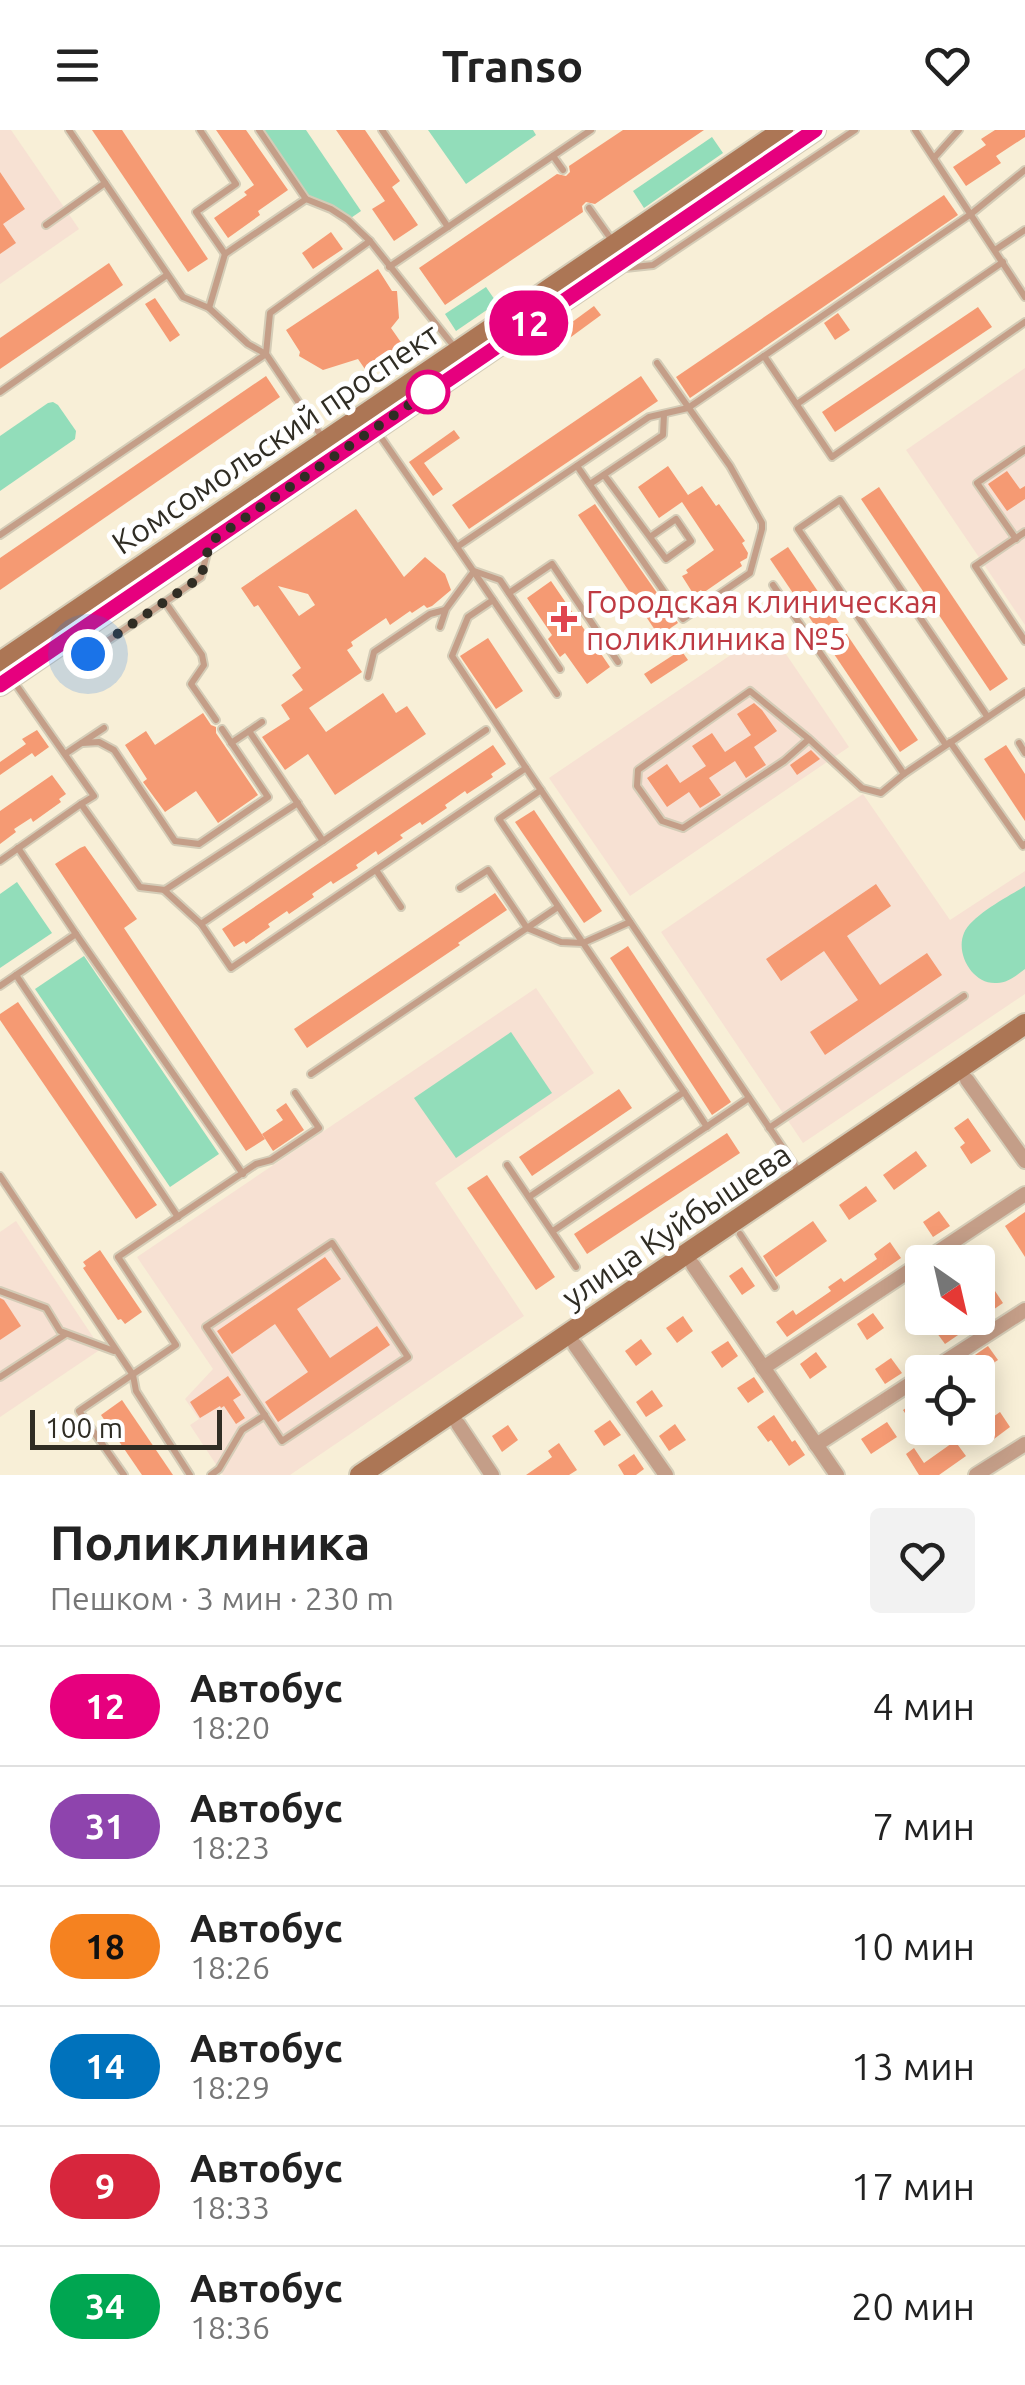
<!DOCTYPE html>
<html lang="ru">
<head>
<meta charset="utf-8">
<style>
  body { margin:0; font-family:Ubuntu,sans-serif; background:#f2f2f2; color:#222; height:100vh; display:flex; flex-direction:column; font-size:38px; white-space:nowrap }
  * { box-sizing:border-box; margin:0 }
  p { font-size:32px; color:#767676 }
  .icon { flex:none; width:55px; height:55px; fill:none; stroke:currentColor; stroke-width:2; stroke-linecap:round; stroke-linejoin:round }
  .map { position:relative; height:1345px; overflow:hidden }
  .details { display:flex; flex-direction:column; background:#fff; flex:1 }
  .details>* { flex:none }
  .badge { padding:0 20px; border-radius:32px; font-size:35px; line-height:65px }
  .needle { width:65px; rotate:146deg }
  .fabs { position:absolute; left:905px; top:1115px; display:grid; gap:20px }
  .fabs a { display:grid; place-items:center; width:90px; height:90px; border-radius:10px; background:#fff; box-shadow:0 5px 25px #0003; font-size:50px }
  .scale { position:absolute; left:30px; bottom:25px; width:192px; box-sizing:border-box; padding-left:10px; border:5px solid #302d24; border-top:0; font-size:28px; line-height:35px; white-space:nowrap; color:#302d24; -webkit-text-stroke:8px #fff; paint-order:stroke }
  .you { position:absolute; width:50px; height:50px; margin:-25px; border:8px solid #fff; border-radius:50%; background:#1a73e8; box-shadow:0 0 0 15px #1a73e833 }
  .map>.badge { position:absolute; translate:-50% -50%; box-shadow:0 0 0 5px #fff }
  .round { display:grid; place-items:center; flex:none; width:105px; height:105px; border-radius:10px; background:#f2f2f2 }
  .summary { display:flex; align-items:center; justify-content:space-between; height:170px; padding:0 50px }
  h1 { font-size:48px; font-weight:700; line-height:75px }
  ul { padding:0; list-style:none }
  li { display:flex; align-items:center; gap:30px; height:120px; padding:0 50px; border-top:2px solid #e0e0e0 }
  li div { flex:1 }
  li b { display:block; font-size:38px }
  li em { font-style:normal }
  li .badge { min-width:110px; font-weight:700; text-align:center }
  header { display:flex; justify-content:space-between; align-items:center; height:130px; padding:0 50px; background:#fff; font-size:45px; font-weight:700 }
  .map>svg:first-child { display:block }
</style>
</head>
<body>
<header><svg class="icon" aria-label="menu" viewBox="0 0 24 24"><path d="M4 6h16M4 12h16M4 18h16"/></svg>Transo<svg class="icon" aria-label="heart" viewBox="0 0 24 24"><path d="M12 20l-8-8c-3-5 5-10 8-4 3-6 11-1 8 4z"/></svg></header>
<div class="map">
<svg width="1025" height="1345" viewBox="0 0 1025 1345">
  <rect width="100%" height="100%" fill="#f8efd7"/>
  <g fill="#f7e1d3">
    <path d="M 0,0 L 11,0 L 79,99 L 0,154 Z"/>
    <path d="M 1025,238 L 1025,495 L 906,320 Z"/>
    <path d="M 769,499 L 849,617 L 630,766 L 549,648 Z"/>
    <path d="M 863,664 L 950,790 L 1025,741 L 1025,864 L 803,1013 L 661,802 Z"/>
    <path d="M 536,858 L 594,943 L 435,1053 L 524,1186 L 290,1345 L 223,1345 L 190,1295 L 199,1289 L 185,1269 L 213,1239 L 137,1127 Z"/>
    <path d="M 16,1091 L 101,1219 L 0,1287 L 0,1102 Z"/>
  </g>
  <g fill="#92ddba">
    <path d="M 259,0 L 306,0 L 361,81 L 348,90 L 306,69 Z"/>
    <path d="M 428,0 L 533,0 L 536,5 L 466,54 Z"/>
    <path d="M 712,7 L 723,23 L 644,78 L 633,61 Z"/>
    <path d="M 486,157 L 497,173 L 456,201 L 445,184 Z"/>
    <path d="M 53,272 L 58,275 L 76,301 L 75,309 L 0,361 L 0,306 L 48,273 Z"/>
    <path d="M 17,752 L 52,803 L 0,838 L 0,764 Z"/>
    <path d="M 1025,756 L 1025,839 C 1017,845 1008,853 997,853 C 973,855 955,824 964,803 C 972,785 1008,767 1025,756 Z"/>
    <path d="M 84,826 L 219,1024 L 170,1057 L 35,859 Z"/>
    <path d="M 511,902 L 552,963 L 456,1028 L 414,968 Z"/>
  </g>
  <g fill="#f59a73" fill-rule="evenodd">
    <path d="M 92,0 L 122,0 L 208,129 L 188,142 Z"/>
    <path d="M 216,0 L 246,0 L 288,60 L 258,81 L 260,85 L 228,108 L 214,88 L 247,65 L 244,62 L 254,55 Z"/>
    <path d="M 336,0 L 365,0 L 400,51 L 392,57 L 418,95 L 394,111 L 372,79 L 385,71 Z"/>
    <path d="M 623,0 L 704,0 L 595,74 L 586,72 L 582,76 L 583,82 L 445,175 L 419,138 L 557,44 L 566,46 L 570,42 L 569,36 Z"/>
    <path d="M 995,0 L 1025,0 L 1025,7 L 996,26 L 1001,33 L 966,56 L 953,37 L 986,15 L 981,9 Z"/>
    <path d="M 0,42 L 25,79 L 3,94 L 16,113 L 0,124 Z"/>
    <path d="M 944,65 L 958,85 L 690,268 L 676,247 Z"/>
    <path d="M 331,102 L 343,119 L 313,139 L 302,123 Z"/>
    <path d="M 109,133 L 123,155 L 0,239 L 0,208 Z"/>
    <path d="M 378,139 L 392,161 L 397,161 L 399,188 L 391,198 L 407,221 L 369,245 L 358,229 L 323,240 L 299,226 L 300,222 L 286,200 Z"/>
    <path d="M 155,168 L 180,205 L 170,212 L 145,174 Z"/>
    <path d="M 594,176 L 601,185 L 556,218 L 549,209 Z"/>
    <path d="M 978,177 L 992,197 L 835,302 L 822,282 Z"/>
    <path d="M 838,183 L 850,200 L 835,210 L 824,193 Z"/>
    <path d="M 266,246 L 280,267 L 0,460 L 0,428 Z"/>
    <path d="M 641,246 L 658,271 L 469,399 L 452,375 Z"/>
    <path d="M 454,300 L 460,308 L 424,333 L 443,359 L 433,366 L 409,332 Z"/>
    <path d="M 668,336 L 688,365 L 702,356 L 716,376 L 719,374 L 745,411 L 742,413 L 748,423 L 747,428 L 740,432 L 742,436 L 703,463 L 701,460 L 694,465 L 682,446 L 688,443 L 686,440 L 714,420 L 682,372 L 659,388 L 638,357 Z"/>
    <path d="M 1007,341 L 1020,359 L 1025,356 L 1025,369 L 1007,381 L 988,354 Z"/>
    <path d="M 879,357 L 1008,549 L 990,561 L 861,369 Z"/>
    <path d="M 595,374 L 678,493 L 659,506 L 578,385 Z"/>
    <path d="M 356,379 L 404,447 L 425,427 L 445,444 L 451,460 L 432,476 L 427,478 L 424,475 L 412,483 L 410,481 L 390,495 L 386,488 L 351,512 L 353,516 L 347,520 L 362,542 L 309,578 L 326,602 L 383,563 L 396,583 L 407,576 L 426,604 L 335,665 L 308,624 L 285,640 L 262,607 L 290,589 L 281,575 L 303,560 L 292,545 L 301,538 L 258,475 L 254,477 L 241,458 ZM 278,456 L 308,464 L 315,475 L 299,486 Z"/>
    <path d="M 788,417 L 918,610 L 900,622 L 770,429 Z"/>
    <path d="M 551,451 L 610,537 L 587,554 L 565,523 L 560,527 L 548,509 L 552,505 L 527,468 Z"/>
    <path d="M 488,508 L 523,561 L 496,579 L 460,526 Z"/>
    <path d="M 681,520 L 688,530 L 651,554 L 644,544 Z"/>
    <path d="M 754,573 L 762,580 L 777,601 L 754,617 L 766,635 L 746,648 L 735,631 L 709,648 L 721,665 L 700,678 L 689,662 L 667,677 L 647,648 L 667,634 L 680,653 L 706,636 L 692,616 L 712,603 L 725,622 L 751,605 L 737,584 Z"/>
    <path d="M 203,583 L 211,595 L 216,597 L 216,603 L 258,665 L 218,693 L 196,661 L 165,682 L 143,652 L 147,649 L 125,615 L 146,601 L 155,615 Z"/>
    <path d="M 37,600 L 49,617 L 35,627 L 32,623 L 0,645 L 0,632 L 26,614 L 22,609 Z"/>
    <path d="M 493,615 L 506,634 L 491,644 L 493,647 L 467,664 L 465,661 L 445,675 L 447,678 L 422,695 L 420,692 L 400,705 L 403,708 L 378,725 L 376,721 L 356,735 L 358,738 L 333,754 L 331,751 L 312,764 L 314,767 L 289,784 L 287,781 L 268,794 L 270,797 L 246,814 L 244,811 L 234,817 L 222,799 Z"/>
    <path d="M 1006,615 L 1025,644 L 1025,691 L 984,629 Z"/>
    <path d="M 811,620 L 820,629 L 797,645 L 790,635 Z"/>
    <path d="M 52,645 L 66,664 L 59,669 L 61,672 L 33,692 L 31,688 L 14,699 L 16,702 L 0,714 L 0,681 Z"/>
    <path d="M 534,680 L 602,781 L 584,793 L 515,692 Z"/>
    <path d="M 85,716 L 137,789 L 124,798 L 265,1009 L 246,1021 L 55,734 L 80,718 Z"/>
    <path d="M 876,754 L 891,776 L 847,806 L 880,855 L 927,823 L 942,845 L 825,925 L 810,902 L 858,870 L 824,821 L 781,851 L 766,829 Z"/>
    <path d="M 495,763 L 507,780 L 458,813 L 460,815 L 307,918 L 294,899 Z"/>
    <path d="M 628,816 L 731,972 L 712,985 L 610,828 Z"/>
    <path d="M 18,872 L 157,1075 L 136,1089 L 0,890 L 0,884 Z"/>
    <path d="M 619,959 L 632,978 L 532,1046 L 519,1027 Z"/>
    <path d="M 286,973 L 304,1000 L 273,1021 L 262,1004 L 283,990 L 276,980 Z"/>
    <path d="M 968,988 L 991,1021 L 971,1034 L 960,1017 L 965,1013 L 954,998 Z"/>
    <path d="M 727,1003 L 740,1023 L 587,1124 L 574,1104 Z"/>
    <path d="M 916,1021 L 927,1036 L 894,1060 L 883,1045 Z"/>
    <path d="M 487,1045 L 555,1147 L 536,1160 L 467,1058 Z"/>
    <path d="M 866,1056 L 877,1071 L 849,1090 L 839,1075 Z"/>
    <path d="M 939,1081 L 950,1096 L 933,1107 L 923,1092 Z"/>
    <path d="M 1025,1082 L 1025,1127 L 1005,1096 Z"/>
    <path d="M 813,1091 L 827,1111 L 776,1147 L 763,1126 Z"/>
    <path d="M 890,1112 L 901,1128 L 787,1207 L 776,1192 L 793,1180 L 796,1185 L 831,1161 L 828,1157 L 841,1148 L 844,1152 L 877,1129 L 874,1124 Z"/>
    <path d="M 100,1120 L 142,1182 L 125,1194 L 121,1189 L 118,1190 L 83,1138 L 86,1136 L 83,1132 Z"/>
    <path d="M 325,1127 L 341,1149 L 297,1179 L 330,1228 L 377,1196 L 390,1215 L 278,1292 L 265,1272 L 308,1242 L 275,1194 L 232,1224 L 217,1201 Z"/>
    <path d="M 742,1137 L 755,1156 L 742,1165 L 729,1146 Z"/>
    <path d="M 993,1158 L 1003,1173 L 987,1184 L 978,1168 Z"/>
    <path d="M 0,1168 L 4,1170 L 21,1196 L 0,1210 Z"/>
    <path d="M 873,1183 L 884,1198 L 867,1210 L 857,1194 Z"/>
    <path d="M 683,1186 L 693,1201 L 677,1213 L 666,1198 Z"/>
    <path d="M 951,1188 L 961,1203 L 945,1214 L 934,1199 Z"/>
    <path d="M 641,1209 L 652,1224 L 636,1236 L 625,1221 Z"/>
    <path d="M 728,1211 L 738,1226 L 722,1238 L 711,1222 Z"/>
    <path d="M 988,1216 L 998,1230 L 981,1241 L 972,1227 Z"/>
    <path d="M 816,1222 L 827,1237 L 810,1249 L 800,1234 Z"/>
    <path d="M 891,1228 L 902,1243 L 885,1254 L 875,1239 Z"/>
    <path d="M 228,1246 L 241,1265 L 233,1270 L 245,1288 L 236,1294 L 224,1276 L 221,1278 L 220,1276 L 200,1288 L 190,1272 Z"/>
    <path d="M 754,1247 L 764,1262 L 748,1273 L 737,1258 Z"/>
    <path d="M 652,1260 L 663,1276 L 646,1287 L 636,1272 Z"/>
    <path d="M 922,1267 L 922,1289 L 913,1295 L 903,1280 Z"/>
    <path d="M 122,1270 L 173,1345 L 142,1345 L 101,1285 Z"/>
    <path d="M 1000,1282 L 1010,1297 L 994,1309 L 983,1294 Z"/>
    <path d="M 774,1285 L 792,1312 L 795,1310 L 805,1325 L 789,1336 L 771,1310 L 768,1312 L 757,1297 Z"/>
    <path d="M 610,1290 L 621,1305 L 604,1316 L 594,1301 Z"/>
    <path d="M 887,1292 L 897,1307 L 871,1324 L 861,1309 Z"/>
    <path d="M 675,1294 L 686,1310 L 669,1321 L 659,1306 Z"/>
    <path d="M 508,1295 L 518,1310 L 502,1322 L 492,1306 Z"/>
    <path d="M 955,1311 L 966,1326 L 939,1345 L 919,1345 L 906,1324 L 914,1318 L 924,1333 Z"/>
    <path d="M 559,1313 L 577,1340 L 569,1345 L 526,1345 L 552,1327 L 548,1321 Z"/>
    <path d="M 634,1324 L 644,1339 L 636,1345 L 624,1345 L 618,1335 Z"/>
  </g>
  <g fill="none" stroke-linecap="round" stroke-linejoin="round">
    <g stroke="#d4ccb7" stroke-width="10">
      <g id="lane">
        <path d="M 69,0 L 183,167 L 209,178 L 248,214 L 266,224 L 322,307"/>
        <path d="M 200,0 L 236,54 L 196,82 L 225,124"/>
        <path d="M 259,0 L 306,69 L 331,79 L 348,90 L 370,111 L 456,219"/>
        <path d="M 382,0 L 448,97"/>
        <path d="M 915,0 L 1025,167"/>
        <path d="M 553,26 L 563,40"/>
        <path d="M 934,28 L 959,0"/>
        <path d="M 589,78 L 611,109"/>
        <path d="M 46,95 L 105,53"/>
        <path d="M 995,120 L 1025,100"/>
        <path d="M 389,137 L 591,0"/>
        <path d="M 625,138 L 653,135 L 855,0"/>
        <path d="M 209,178 L 225,124 L 306,69"/>
        <path d="M 764,226 L 832,327 L 1025,192"/>
        <path d="M 0,262 L 167,145"/>
        <path d="M 797,274 L 1003,132"/>
        <path d="M 378,303 L 457,417 L 649,287 L 688,278 L 971,84 L 1025,40"/>
        <path d="M 577,336 L 683,489 L 750,443 L 762,399 L 762,393 L 730,336 L 657,233"/>
        <path d="M 604,345 L 666,429 L 691,411 L 676,389 L 650,407"/>
        <path d="M 590,354 L 663,305 L 664,284"/>
        <path d="M 1025,402 L 975,436 L 1025,511"/>
        <path d="M 0,405 L 266,224 L 270,183 L 370,111"/>
        <path d="M 1016,409 L 977,353 L 1025,320"/>
        <path d="M 457,417 L 557,564"/>
        <path d="M 208,419 L 201,447 L 165,472 L 202,525 L 204,535 L 191,554 L 216,590"/>
        <path d="M 773,455 L 904,644"/>
        <path d="M 509,463 L 552,434 L 618,532"/>
        <path d="M 493,470 L 468,487 L 452,526 L 526,638"/>
        <path d="M 440,497 L 446,479 L 474,441 L 500,450 L 560,539"/>
        <path d="M 66,515 L 88,524 L 165,472"/>
        <path d="M 368,547 L 374,522 L 430,484 L 445,480"/>
        <path d="M 12,549 L 94,666 L 81,674"/>
        <path d="M 486,600 L 201,794 L 231,838 L 526,638 L 800,1043"/>
        <path d="M 249,601 L 262,592"/>
        <path d="M 809,609 L 784,631 L 683,698 L 662,691 L 637,656 L 638,640 L 750,561 L 809,609 L 862,658 L 881,663 L 904,644 L 1025,562"/>
        <path d="M 950,612 L 1023,716 L 1025,714"/>
        <path d="M 82,613 L 99,612 L 114,620 L 175,711 L 199,714 L 268,667 L 222,599"/>
        <path d="M 231,613 L 249,601 L 323,711"/>
        <path d="M 1019,613 L 1025,623"/>
        <path d="M 946,615 L 798,399 L 840,370 L 987,586"/>
        <path d="M 65,624 L 104,598"/>
        <path d="M 18,718 L 76,804"/>
        <path d="M 0,731 L 81,674 L 140,757 L 165,760 L 298,673"/>
        <path d="M 376,740 L 401,777"/>
        <path d="M 460,758 L 488,740 L 527,798 L 561,812 L 583,813 L 630,792"/>
        <path d="M 165,761 L 201,794"/>
        <path d="M 0,856 L 16,845"/>
        <path d="M 311,944 L 558,777"/>
        <path d="M 684,962 L 707,997"/>
        <path d="M 769,998 L 964,866"/>
        <path d="M 507,1035 L 576,1137"/>
        <path d="M 0,1046 L 133,1245 L 136,1261 L 190,1345"/>
        <path d="M 529,1067 L 684,962 L 499,689 L 541,660"/>
        <path d="M 178,1087 L 16,845 L 76,804 L 243,1044"/>
        <path d="M 553,1101 L 749,968"/>
        <path d="M 740,1104 L 775,1157"/>
        <path d="M 332,1113 L 408,1227 L 282,1311 L 206,1197 Z"/>
        <path d="M 0,1161 L 46,1178 L 60,1201 L 114,1221"/>
        <path d="M 0,1247 L 66,1204"/>
        <path d="M 124,1345 L 79,1281 L 176,1215 L 118,1127 L 256,1034 L 271,1030 L 319,998 L 295,963"/>
        <path d="M 211,1345 L 219,1339 L 242,1300 L 265,1285"/>
      </g>
    </g>
    <g stroke="#d4ccb7" stroke-width="18">
      <g id="street">
        <path d="M 967,950 L 1025,1031"/>
        <path d="M 693,1135 L 837,1345"/>
        <path d="M 575,1215 L 666,1345"/>
        <path d="M 763,1238 L 1025,1064"/>
        <path d="M 929,1242 L 1025,1180"/>
        <path d="M 458,1294 L 492,1345"/>
        <path d="M 816,1315 L 922,1246"/>
        <path d="M 976,1345 L 1025,1314"/>
      </g>
    </g>
    <g stroke="#d4ccb7" stroke-width="24">
      <g id="secondary">
        <path d="M 0,532 L 783,0"/>
        <path d="M 0,555 L 815,0"/>
        <path d="M 360,1345 L 1025,894"/>
      </g>
    </g>
    <use href="#lane" stroke="#c49e88" stroke-width="6"/>
    <use href="#street" stroke="#c49e88" stroke-width="14"/>
    <use href="#secondary" stroke="#ac7655" stroke-width="20"/>
  </g>
  <g fill="none" stroke-linecap="round" stroke-linejoin="round">
    <g stroke="#fff" stroke-width="22">
      <path id="line" d="M 0,555 L 815,0"/>
    </g>
    <use href="#line" stroke="#e6007e" stroke-width="15"/>
    <path stroke="#302d24" stroke-width="10" stroke-dasharray="0 18" d="M 88,524 L 201,447 L 210,412 L 432,259 L 428,262"/>
  </g>
  <circle fill="#fff" stroke="#e6007e" stroke-width="5" cx="428" cy="262" r="20"/>
  <path fill="#e0444e" stroke="#fff" stroke-width="4" d="M559 474h10v10h10v10h-10v10h-10v-10h-10v-10h10z"/>
  <g text-anchor="middle" dominant-baseline="central" stroke-width="10" stroke-linejoin="round" paint-order="stroke">
    <g font-size="32" fill="#302d24" stroke="#fff">
      <text transform="translate(275 308) rotate(-34)">Комсомольский проспект</text>
      <text transform="translate(676 1095) rotate(-34)">улица Куйбышева</text>
    </g>
    <g font-size="32" fill="#be3a42" stroke="#fff" text-anchor="start">
      <text x="586" y="471">Городская клиническая<tspan x="586" dy="37">поликлиника №5</tspan></text>
    </g>
  </g>
</svg>
<div class="fabs">
<a><svg class="needle" viewBox="-14 -14 28 28"><path d="M0-13l5 13h-10z" fill="#e53935"/><path d="M0 13l5-13h-10z" fill="#767676"/></svg></a>
<a><svg class="icon" aria-label="locate" viewBox="0 0 24 24"><circle cx="12" cy="12" r="6"/><path d="M12 2v4M12 18v4M2 12h4M18 12h4"/></svg></a>
</div>
<div class="scale">100 m</div>
<div class="you" style="left:88px;top:524px"></div>
<b class="badge" style="left:529px;top:193px;background:#e6007e;color:#fff">12</b>
</div>
<section class="details">
<div class="summary"><div><h1>Поликлиника</h1><p>Пешком · 3 мин · 230 m</p></div><a class="round"><svg class="icon" aria-label="heart" viewBox="0 0 24 24"><path d="M12 20l-8-8c-3-5 5-10 8-4 3-6 11-1 8 4z"/></svg></a></div>
<ul>
<li><span class="badge" style="background:#e6007e;color:#fff">12</span><div><b>Автобус</b><p>18:20</p></div><em>4 мин</em></li>
<li><span class="badge" style="background:#8e44ad;color:#fff">31</span><div><b>Автобус</b><p>18:23</p></div><em>7 мин</em></li>
<li><span class="badge" style="background:#f58220;color:#111">18</span><div><b>Автобус</b><p>18:26</p></div><em>10 мин</em></li>
<li><span class="badge" style="background:#0072bc;color:#fff">14</span><div><b>Автобус</b><p>18:29</p></div><em>13 мин</em></li>
<li><span class="badge" style="background:#d7263d;color:#fff">9</span><div><b>Автобус</b><p>18:33</p></div><em>17 мин</em></li>
<li><span class="badge" style="background:#00a651;color:#fff">34</span><div><b>Автобус</b><p>18:36</p></div><em>20 мин</em></li>
</ul>
</section>
</body>
</html>
